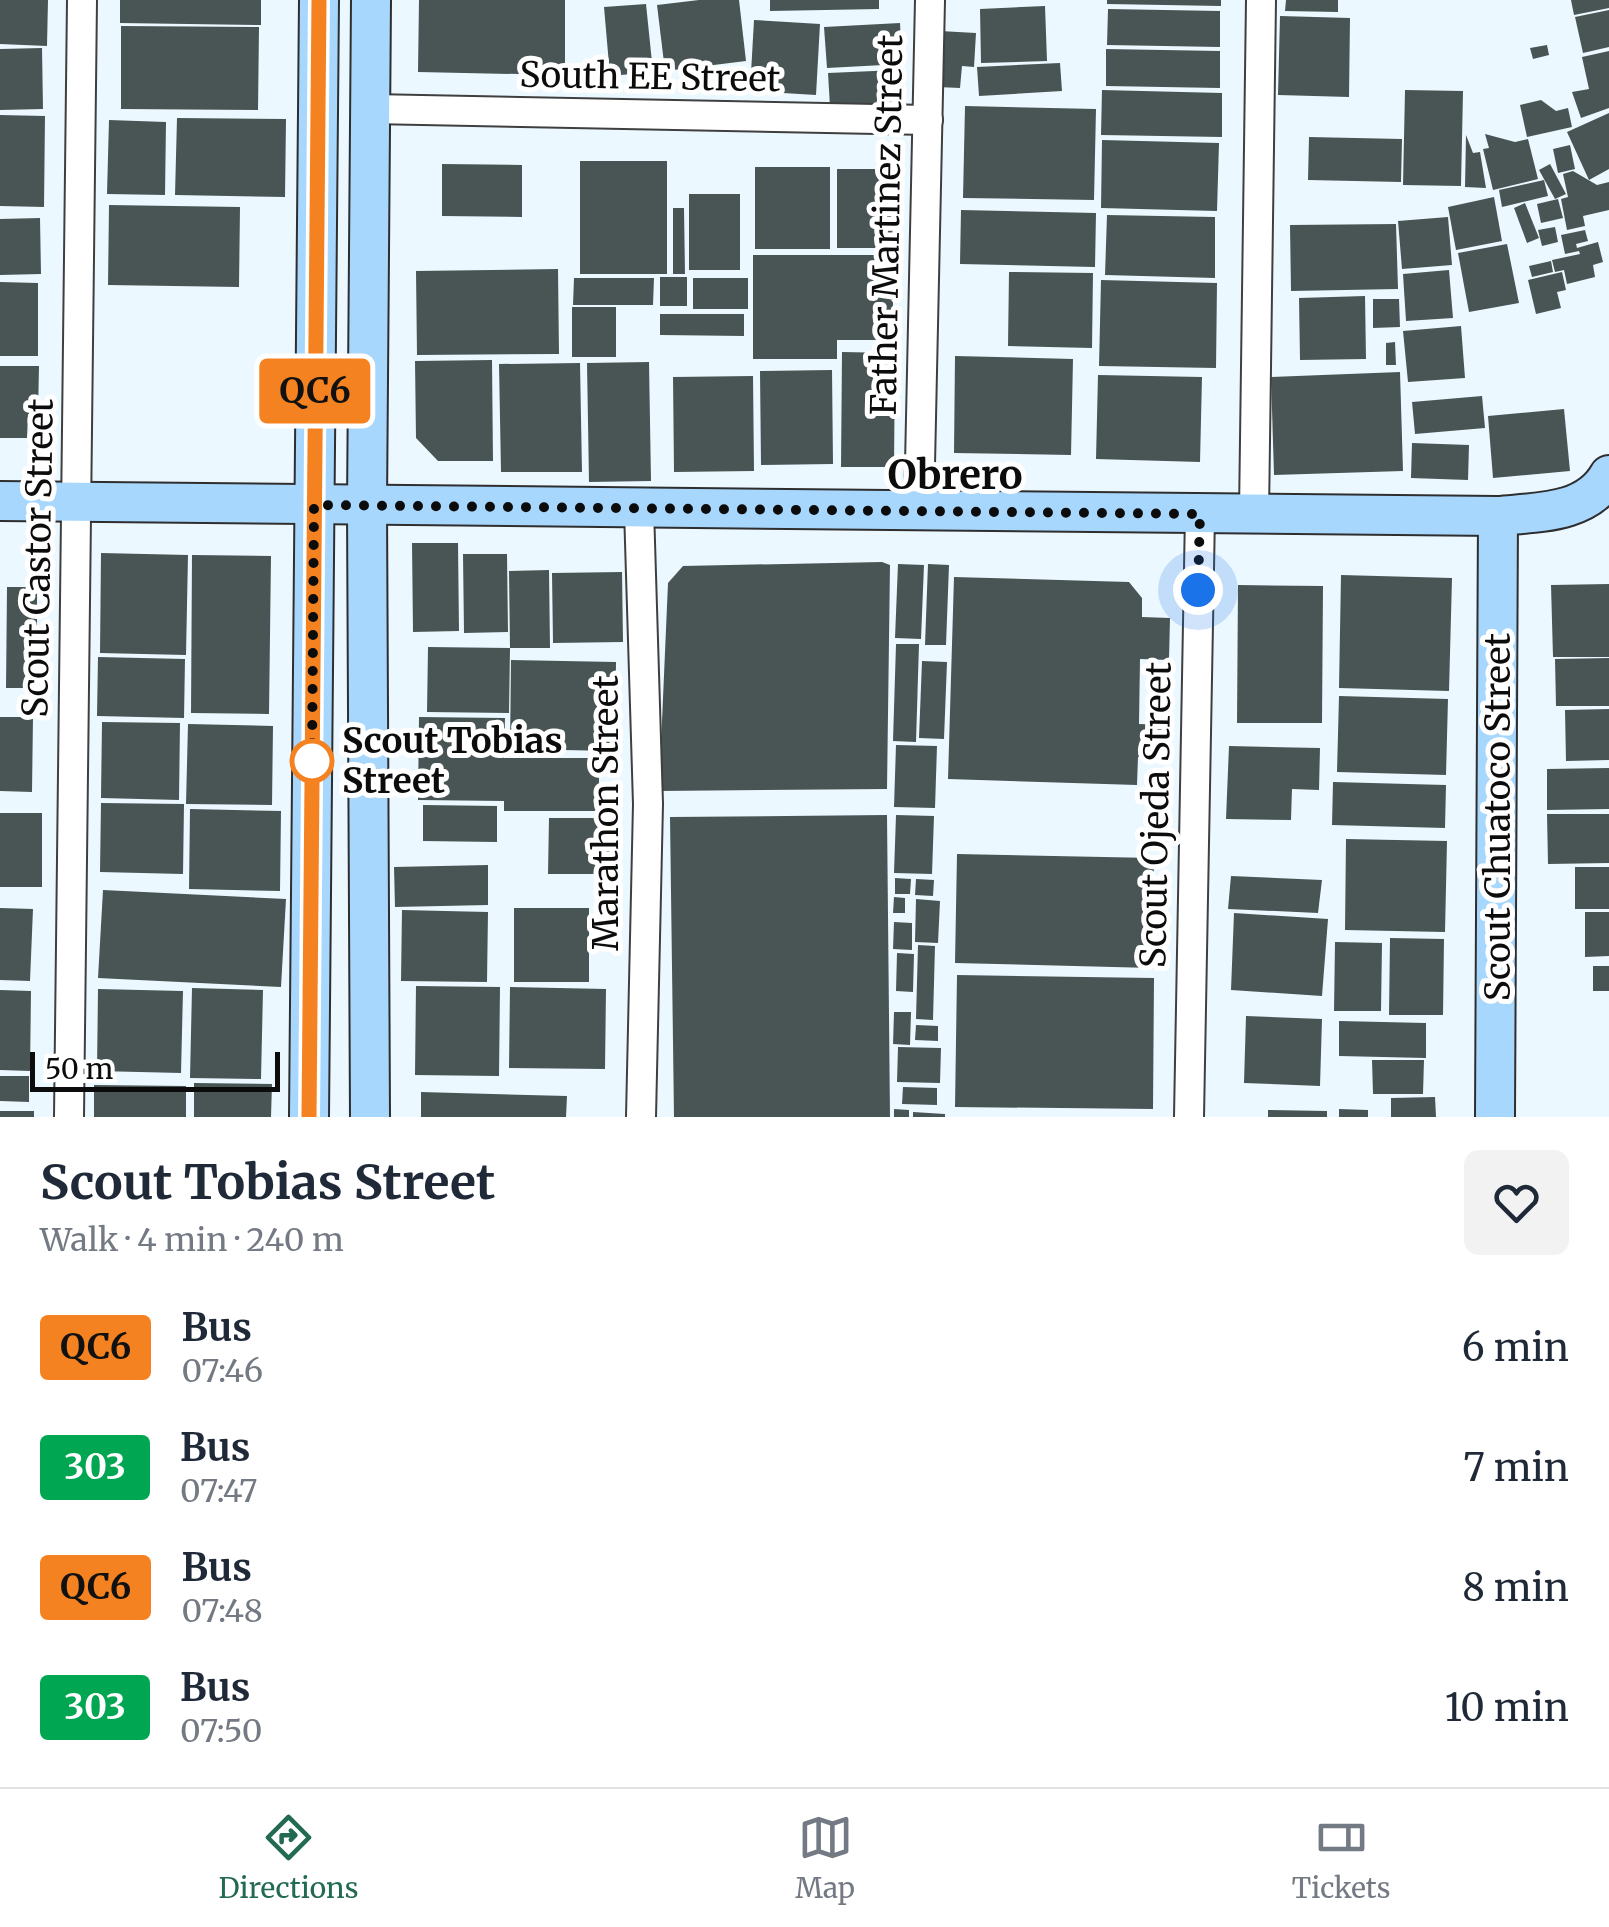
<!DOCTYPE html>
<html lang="en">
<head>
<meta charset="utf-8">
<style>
  body { margin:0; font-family:Merriweather,serif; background:#f2f2f3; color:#1f2937; height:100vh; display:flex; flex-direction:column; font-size:38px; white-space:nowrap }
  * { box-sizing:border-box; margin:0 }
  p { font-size:32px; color:#747a83 }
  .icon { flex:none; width:55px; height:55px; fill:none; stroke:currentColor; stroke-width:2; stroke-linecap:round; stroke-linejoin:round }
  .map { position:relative; height:1117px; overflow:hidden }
  .details { display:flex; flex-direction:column; background:#fff; flex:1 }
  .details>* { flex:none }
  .badge { padding:0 20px; border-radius:8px; font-size:35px; line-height:65px }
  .scale { position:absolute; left:30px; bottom:25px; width:250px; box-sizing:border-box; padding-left:10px; border:5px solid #0c0c0c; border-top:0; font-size:28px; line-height:35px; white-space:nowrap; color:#0c0c0c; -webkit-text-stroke:8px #fff; paint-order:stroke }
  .you { position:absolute; width:50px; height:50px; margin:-25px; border:8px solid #fff; border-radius:50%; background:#1a73e8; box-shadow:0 0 0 15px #1a73e833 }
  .map>.badge { position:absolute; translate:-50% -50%; box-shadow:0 0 0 5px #fff }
  .round { display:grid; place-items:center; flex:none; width:105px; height:105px; border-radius:15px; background:#f2f2f3 }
  .headline { display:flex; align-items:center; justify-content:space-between; height:170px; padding:0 40px }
  h1 { font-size:48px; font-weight:700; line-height:75px }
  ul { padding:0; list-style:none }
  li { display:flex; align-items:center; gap:30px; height:120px; padding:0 40px }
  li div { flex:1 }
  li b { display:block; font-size:38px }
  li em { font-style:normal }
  li .badge { min-width:110px; font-weight:700; text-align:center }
  .tab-bar { display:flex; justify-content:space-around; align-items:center; height:140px; border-top:2px solid #e0e1e3; background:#fff; font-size:28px; color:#747a83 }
  .tab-bar a { display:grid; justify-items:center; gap:5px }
  .tab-bar .current { color:#236a52 }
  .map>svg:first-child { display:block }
</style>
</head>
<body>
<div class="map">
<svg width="1609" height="1117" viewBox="0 0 1609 1117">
  <rect width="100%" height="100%" fill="#ecf8ff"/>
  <g fill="#495554">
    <path d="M 0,0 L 48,0 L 47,46 L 0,44 Z"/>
    <path d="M 120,0 L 261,0 L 261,25 L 120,23 Z"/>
    <path d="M 419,0 L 565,0 L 565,75 L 418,72 Z"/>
    <path d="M 699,0 L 739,0 L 746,61 L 665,71 L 657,5 Z"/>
    <path d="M 770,0 L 879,0 L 879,9 L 770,11 Z"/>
    <path d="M 1107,0 L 1221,0 L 1221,6 L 1107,4 Z"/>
    <path d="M 1286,0 L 1338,0 L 1338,12 L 1285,11 Z"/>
    <path d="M 1571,0 L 1609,0 L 1609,8 L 1574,15 Z"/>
    <path d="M 646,4 L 653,72 L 610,76 L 604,7 Z"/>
    <path d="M 1045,6 L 1047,61 L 981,63 L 980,9 Z"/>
    <path d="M 1108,9 L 1220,11 L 1220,47 L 1107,45 Z"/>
    <path d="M 1609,10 L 1609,47 L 1583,53 L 1575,17 Z"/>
    <path d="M 1280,16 L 1350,18 L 1349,97 L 1278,95 Z"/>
    <path d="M 754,20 L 820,24 L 816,95 L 750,91 Z"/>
    <path d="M 900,23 L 902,64 L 827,68 L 824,27 Z"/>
    <path d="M 121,26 L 259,27 L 258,110 L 121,109 Z"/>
    <path d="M 940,31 L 976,33 L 974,67 L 962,66 L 960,88 L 937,87 Z"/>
    <path d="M 1547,45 L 1549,55 L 1533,59 L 1530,48 Z"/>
    <path d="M 42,48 L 43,109 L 0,110 L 0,49 Z"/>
    <path d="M 1106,49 L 1220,51 L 1220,88 L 1106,86 Z"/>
    <path d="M 1609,51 L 1609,108 L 1581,118 L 1572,92 L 1589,89 L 1582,57 Z"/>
    <path d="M 1060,63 L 1062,91 L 979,96 L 977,67 Z"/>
    <path d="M 897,70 L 892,102 L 830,107 L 828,73 Z"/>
    <path d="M 1102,90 L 1222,93 L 1222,137 L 1101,135 Z"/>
    <path d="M 1405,90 L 1463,91 L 1461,186 L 1403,185 Z"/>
    <path d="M 1541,100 L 1556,111 L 1568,108 L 1572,127 L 1527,137 L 1520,105 Z"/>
    <path d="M 965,106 L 1096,109 L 1094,200 L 963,198 Z"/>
    <path d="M 1609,113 L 1609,169 L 1589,180 L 1567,132 Z"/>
    <path d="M 0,115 L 45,116 L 44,207 L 0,206 Z"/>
    <path d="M 177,118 L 286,119 L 285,197 L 175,195 Z"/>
    <path d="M 109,120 L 166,122 L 165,195 L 107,194 Z"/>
    <path d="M 1485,134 L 1515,142 L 1528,139 L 1538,179 L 1493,190 L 1483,149 L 1489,148 Z"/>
    <path d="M 1466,135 L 1473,153 L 1480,152 L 1486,188 L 1465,187 Z"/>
    <path d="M 1309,137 L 1402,139 L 1401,182 L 1308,180 Z"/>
    <path d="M 1102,140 L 1219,143 L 1217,211 L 1101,208 Z"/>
    <path d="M 1570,145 L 1575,169 L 1558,173 L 1553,149 Z"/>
    <rect x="580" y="161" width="87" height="113"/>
    <path d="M 442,164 L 522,165 L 522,217 L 442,216 Z"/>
    <path d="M 1550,164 L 1566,194 L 1555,199 L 1539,170 Z"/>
    <rect x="755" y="167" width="75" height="82"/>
    <rect x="837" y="169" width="60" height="79"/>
    <path d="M 1573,171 L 1597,185 L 1609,182 L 1609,210 L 1583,216 L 1585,226 L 1567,230 L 1561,199 L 1568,197 L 1563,174 Z"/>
    <path d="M 1544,180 L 1548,196 L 1502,207 L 1499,190 Z"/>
    <rect x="689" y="194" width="51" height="76"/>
    <path d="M 1494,197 L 1502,241 L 1456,250 L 1448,207 Z"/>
    <path d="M 1558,199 L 1563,218 L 1541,223 L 1537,204 Z"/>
    <path d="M 1525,203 L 1539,238 L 1527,243 L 1514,208 Z"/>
    <path d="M 109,205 L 240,207 L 239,287 L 108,285 Z"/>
    <path d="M 673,208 L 684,208 L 685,274 L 673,274 Z"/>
    <path d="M 961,210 L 1096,213 L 1095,267 L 960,264 Z"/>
    <path d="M 1107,215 L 1215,217 L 1215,278 L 1105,275 Z"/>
    <path d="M 1448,217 L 1452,265 L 1402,269 L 1398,221 Z"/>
    <path d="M 40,218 L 41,274 L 0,275 L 0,219 Z"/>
    <path d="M 1396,224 L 1398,289 L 1291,291 L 1290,225 Z"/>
    <path d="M 1555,227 L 1558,242 L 1542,246 L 1538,230 Z"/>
    <path d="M 1585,230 L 1588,241 L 1576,244 L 1577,248 L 1598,242 L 1603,262 L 1593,265 L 1595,277 L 1567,284 L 1564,270 L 1555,272 L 1552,260 L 1580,254 L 1579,251 L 1565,254 L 1561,235 Z"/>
    <path d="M 1507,244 L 1519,303 L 1469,312 L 1458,253 Z"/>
    <path d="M 753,255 L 893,255 L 893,340 L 837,340 L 837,359 L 753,359 Z"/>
    <path d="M 1551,261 L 1553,272 L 1532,277 L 1529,266 Z"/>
    <path d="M 558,269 L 559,354 L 417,355 L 416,271 Z"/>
    <path d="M 1449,270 L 1453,318 L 1406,321 L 1403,274 Z"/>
    <path d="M 1009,272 L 1093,273 L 1092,348 L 1008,346 Z"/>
    <path d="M 1562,272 L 1566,290 L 1557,292 L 1561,308 L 1536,314 L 1528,280 Z"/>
    <rect x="660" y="277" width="27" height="29"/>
    <path d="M 574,278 L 654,278 L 653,305 L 573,305 Z"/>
    <rect x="693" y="278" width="55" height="31"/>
    <path d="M 1101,280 L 1217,283 L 1216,368 L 1099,366 Z"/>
    <path d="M 0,282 L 38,283 L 38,356 L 0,356 Z"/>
    <path d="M 1365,296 L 1366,359 L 1300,360 L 1299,298 Z"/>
    <path d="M 1373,299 L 1399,299 L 1400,327 L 1373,328 Z"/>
    <rect x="572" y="307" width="44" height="50"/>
    <path d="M 660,314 L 744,314 L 744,336 L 660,335 Z"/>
    <path d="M 1461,326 L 1465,378 L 1408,382 L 1403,331 Z"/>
    <path d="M 1395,342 L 1396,365 L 1386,365 L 1386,343 Z"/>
    <path d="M 842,352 L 895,353 L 894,467 L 841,467 Z"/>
    <path d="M 955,356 L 1073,359 L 1071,455 L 954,453 Z"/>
    <path d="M 492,360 L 493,461 L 438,461 L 416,438 L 415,361 Z"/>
    <path d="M 649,362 L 651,481 L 589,482 L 587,363 Z"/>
    <path d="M 580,363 L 582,472 L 501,472 L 499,364 Z"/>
    <path d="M 0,366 L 39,366 L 38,415 L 28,414 L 27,438 L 0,438 Z"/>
    <path d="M 832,370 L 833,464 L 761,465 L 760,371 Z"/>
    <path d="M 1400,372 L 1403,471 L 1274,475 L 1271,377 Z"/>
    <path d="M 1098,375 L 1202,377 L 1200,462 L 1096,459 Z"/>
    <path d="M 753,376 L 754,471 L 674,472 L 673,377 Z"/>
    <path d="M 1482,396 L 1485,428 L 1415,434 L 1412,402 Z"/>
    <path d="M 1564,409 L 1570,471 L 1493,478 L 1488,416 Z"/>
    <path d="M 1412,443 L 1469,445 L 1468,480 L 1411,478 Z"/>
    <path d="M 412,543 L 458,543 L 459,631 L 413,632 Z"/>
    <path d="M 101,553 L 188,555 L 186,655 L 100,653 Z"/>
    <path d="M 463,554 L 507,554 L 508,632 L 464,633 Z"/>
    <path d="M 192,555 L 271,556 L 269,714 L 191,713 Z"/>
    <path d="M 882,562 L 890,565 L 887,789 L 659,791 L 668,583 L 683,566 Z"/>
    <path d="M 898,564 L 924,565 L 921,639 L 895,638 Z"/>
    <path d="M 928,564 L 949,565 L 946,645 L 925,645 Z"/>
    <path d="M 549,570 L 550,648 L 510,648 L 509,571 Z"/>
    <path d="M 622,572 L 623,642 L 553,643 L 552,573 Z"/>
    <path d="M 1341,575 L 1452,578 L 1449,691 L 1339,688 Z"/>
    <path d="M 954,577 L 1129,582 L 1142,598 L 1142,617 L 1170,618 L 1169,660 L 1140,659 L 1139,724 L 1167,725 L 1167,758 L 1138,757 L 1137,785 L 948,779 Z"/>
    <path d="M 1609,584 L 1609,657 L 1553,657 L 1551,585 Z"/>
    <path d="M 1238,585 L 1323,586 L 1322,723 L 1237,723 Z"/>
    <path d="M 7,587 L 37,587 L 37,688 L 6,688 Z"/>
    <path d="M 896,644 L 919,644 L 916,742 L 893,741 Z"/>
    <path d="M 428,647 L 510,648 L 509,713 L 427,712 Z"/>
    <path d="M 98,657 L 185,659 L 184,718 L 97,716 Z"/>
    <path d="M 1609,658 L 1609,706 L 1556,706 L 1555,659 Z"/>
    <path d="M 511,660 L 616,662 L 615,751 L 510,749 Z"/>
    <path d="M 922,661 L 947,662 L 944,739 L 919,738 Z"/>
    <path d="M 1339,696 L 1448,699 L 1446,775 L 1337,772 Z"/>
    <path d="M 1609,709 L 1609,760 L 1566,761 L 1565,710 Z"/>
    <path d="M 0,717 L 33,717 L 32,792 L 0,791 Z"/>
    <path d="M 419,717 L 505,718 L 504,758 L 599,758 L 599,811 L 504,811 L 504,801 L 418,800 Z"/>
    <path d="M 102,722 L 180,723 L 179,800 L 101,798 Z"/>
    <path d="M 188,724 L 273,726 L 272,805 L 186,804 Z"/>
    <path d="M 896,745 L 937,746 L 935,808 L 894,807 Z"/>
    <path d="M 1229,746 L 1320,748 L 1319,790 L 1292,789 L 1291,820 L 1226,819 Z"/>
    <path d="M 1609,768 L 1609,809 L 1547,810 L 1547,769 Z"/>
    <path d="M 1333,782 L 1446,785 L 1445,828 L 1332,825 Z"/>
    <path d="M 101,803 L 184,804 L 183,874 L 100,872 Z"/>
    <path d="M 423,805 L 497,806 L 497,842 L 423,841 Z"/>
    <path d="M 190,809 L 281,811 L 280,891 L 189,889 Z"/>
    <rect x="0" y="813" width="42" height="74"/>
    <path d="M 1547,814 L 1609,814 L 1609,863 L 1548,864 Z"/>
    <path d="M 887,815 L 890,1117 L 674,1117 L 670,817 Z"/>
    <path d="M 896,815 L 934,816 L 932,874 L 894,873 Z"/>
    <path d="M 549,818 L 619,818 L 619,874 L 548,874 Z"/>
    <path d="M 1346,839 L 1447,841 L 1445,932 L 1345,930 Z"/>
    <path d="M 957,854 L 1154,858 L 1152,968 L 955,963 Z"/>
    <path d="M 488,865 L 488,905 L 395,907 L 394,867 Z"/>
    <rect x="1575" y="867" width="34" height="42"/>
    <path d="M 1231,876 L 1322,880 L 1318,913 L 1228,909 Z"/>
    <path d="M 895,878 L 911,879 L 910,894 L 895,894 Z"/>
    <path d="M 916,879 L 934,880 L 933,896 L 915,895 Z"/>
    <path d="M 103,890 L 286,899 L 281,987 L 98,978 Z"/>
    <path d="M 894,897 L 905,898 L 905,913 L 893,913 Z"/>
    <path d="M 916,899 L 940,901 L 938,943 L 915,942 Z"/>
    <path d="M 0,908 L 33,909 L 30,981 L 0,980 Z"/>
    <rect x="514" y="908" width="75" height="74"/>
    <path d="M 402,910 L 488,912 L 487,982 L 401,981 Z"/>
    <path d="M 1585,912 L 1609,912 L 1609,956 L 1585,957 Z"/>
    <path d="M 1234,913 L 1328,919 L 1322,996 L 1231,990 Z"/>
    <path d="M 894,922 L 912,923 L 912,950 L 893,949 Z"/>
    <path d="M 1390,938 L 1444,939 L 1443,1015 L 1389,1015 Z"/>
    <path d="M 1335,942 L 1382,943 L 1381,1011 L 1334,1011 Z"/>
    <path d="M 918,945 L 935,946 L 933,1020 L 916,1019 Z"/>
    <path d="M 897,953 L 914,954 L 913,992 L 896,991 Z"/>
    <rect x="1593" y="966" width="16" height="25"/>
    <path d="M 957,975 L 1154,978 L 1153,1109 L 955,1107 Z"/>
    <path d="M 416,986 L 500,987 L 499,1076 L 415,1075 Z"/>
    <path d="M 510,987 L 606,989 L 605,1069 L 509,1068 Z"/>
    <path d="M 192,988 L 263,990 L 261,1079 L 190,1078 Z"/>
    <path d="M 98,989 L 183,991 L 181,1073 L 97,1071 Z"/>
    <path d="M 0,990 L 31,991 L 30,1071 L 0,1070 Z"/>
    <path d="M 894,1012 L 911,1012 L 910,1045 L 893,1044 Z"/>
    <path d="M 1246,1016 L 1322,1019 L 1320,1086 L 1244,1083 Z"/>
    <path d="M 1339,1021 L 1426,1023 L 1426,1058 L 1339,1056 Z"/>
    <path d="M 916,1025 L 938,1026 L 938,1041 L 915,1040 Z"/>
    <path d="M 898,1047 L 941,1048 L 940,1083 L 897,1082 Z"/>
    <path d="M 1372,1060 L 1424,1060 L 1423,1094 L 1373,1094 Z"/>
    <path d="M 0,1076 L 29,1076 L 29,1102 L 0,1101 Z"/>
    <path d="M 194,1083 L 272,1084 L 271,1117 L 194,1117 Z"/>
    <path d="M 94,1085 L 186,1086 L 186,1117 L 94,1117 Z"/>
    <path d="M 903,1087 L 937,1088 L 937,1105 L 902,1104 Z"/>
    <path d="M 421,1092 L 567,1096 L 566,1117 L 421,1117 Z"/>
    <path d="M 1435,1097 L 1436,1117 L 1391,1117 L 1391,1098 Z"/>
    <path d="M 894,1109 L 909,1110 L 909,1117 L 894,1117 Z"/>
    <path d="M 1339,1109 L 1368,1110 L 1368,1117 L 1339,1117 Z"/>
    <path d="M 1268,1110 L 1327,1111 L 1327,1117 L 1268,1117 Z"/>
    <rect x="0" y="1111" width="34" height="6"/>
    <path d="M 913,1112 L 945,1114 L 945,1117 L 913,1117 Z"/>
  </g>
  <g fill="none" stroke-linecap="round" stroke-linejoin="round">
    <g stroke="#3f3f3f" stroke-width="32">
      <g id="street">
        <path d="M 371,109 L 928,120"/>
        <path d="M 639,509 L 648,804 L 641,1117"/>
        <path d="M 919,511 L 930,0"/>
        <path d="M 1254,514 L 1261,0"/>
        <path d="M 69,1117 L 82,0"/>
        <path d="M 1189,1117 L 1200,514"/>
      </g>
    </g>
    <g stroke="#2e2e2e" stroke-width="42">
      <g id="secondary">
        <path d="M 0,501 L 1498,516 C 1538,512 1587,514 1609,475"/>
        <path d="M 309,1117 L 319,0"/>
        <path d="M 370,1117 L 367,506 L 371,0"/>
        <path d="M 1495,1117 L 1498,516"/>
      </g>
    </g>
    <use href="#street" stroke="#fff" stroke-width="28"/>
    <use href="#secondary" stroke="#a8d7fe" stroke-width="38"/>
  </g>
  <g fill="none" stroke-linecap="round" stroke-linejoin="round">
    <g stroke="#fff" stroke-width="22">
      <path id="line" d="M 309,1117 L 319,0"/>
    </g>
    <use href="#line" stroke="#f58220" stroke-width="15"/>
    <path stroke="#0c0c0c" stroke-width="10" stroke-dasharray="0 18" d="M 312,761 L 314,505 L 1200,514 L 1198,590"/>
  </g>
  <circle fill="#fff" stroke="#f58220" stroke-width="5" cx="312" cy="761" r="20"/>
  <g text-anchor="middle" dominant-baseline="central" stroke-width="10" stroke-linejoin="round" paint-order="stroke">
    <g font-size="35" fill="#0c0c0c" stroke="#fff">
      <text transform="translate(650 77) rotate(1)">South EE Street</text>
      <text transform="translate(887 225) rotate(-89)">Father Martinez Street</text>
      <text transform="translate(38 558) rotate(-89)">Scout Castor Street</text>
      <text transform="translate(606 813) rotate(-90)">Marathon Street</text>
      <text transform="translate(1156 815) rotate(-89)">Scout Ojeda Street</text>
      <text transform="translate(1498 817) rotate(-90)">Scout Chuatoco Street</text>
    </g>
    <g font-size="35" font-weight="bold" fill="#0c0c0c" stroke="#fff" text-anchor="start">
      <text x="342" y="741">Scout Tobias<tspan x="342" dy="40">Street</tspan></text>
    </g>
    <g font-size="40" font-weight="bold" fill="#0c0c0c" stroke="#fff">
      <text x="955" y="475">Obrero</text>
    </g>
  </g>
</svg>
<div class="scale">50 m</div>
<div class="you" style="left:1198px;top:590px"></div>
<b class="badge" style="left:315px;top:391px;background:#f58220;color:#111">QC6</b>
</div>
<section class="details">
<div class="headline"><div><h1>Scout Tobias Street</h1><p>Walk · 4 min · 240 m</p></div><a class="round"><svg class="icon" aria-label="heart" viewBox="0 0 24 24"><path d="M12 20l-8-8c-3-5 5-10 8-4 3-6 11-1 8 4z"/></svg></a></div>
<ul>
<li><span class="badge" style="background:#f58220;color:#111">QC6</span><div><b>Bus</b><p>07:46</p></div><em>6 min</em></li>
<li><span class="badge" style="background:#00a651;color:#fff">303</span><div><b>Bus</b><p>07:47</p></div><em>7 min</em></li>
<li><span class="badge" style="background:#f58220;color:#111">QC6</span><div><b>Bus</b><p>07:48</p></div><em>8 min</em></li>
<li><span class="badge" style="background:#00a651;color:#fff">303</span><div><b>Bus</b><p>07:50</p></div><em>10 min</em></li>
</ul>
</section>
<nav class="tab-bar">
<a class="current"><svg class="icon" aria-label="directions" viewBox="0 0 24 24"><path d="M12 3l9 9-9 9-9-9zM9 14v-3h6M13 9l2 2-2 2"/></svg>Directions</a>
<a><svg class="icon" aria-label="map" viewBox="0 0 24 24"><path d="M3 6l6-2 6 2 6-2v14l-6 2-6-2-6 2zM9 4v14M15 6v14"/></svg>Map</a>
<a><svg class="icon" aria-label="tickets" viewBox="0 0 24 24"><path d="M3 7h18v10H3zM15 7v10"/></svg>Tickets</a>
</nav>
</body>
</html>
